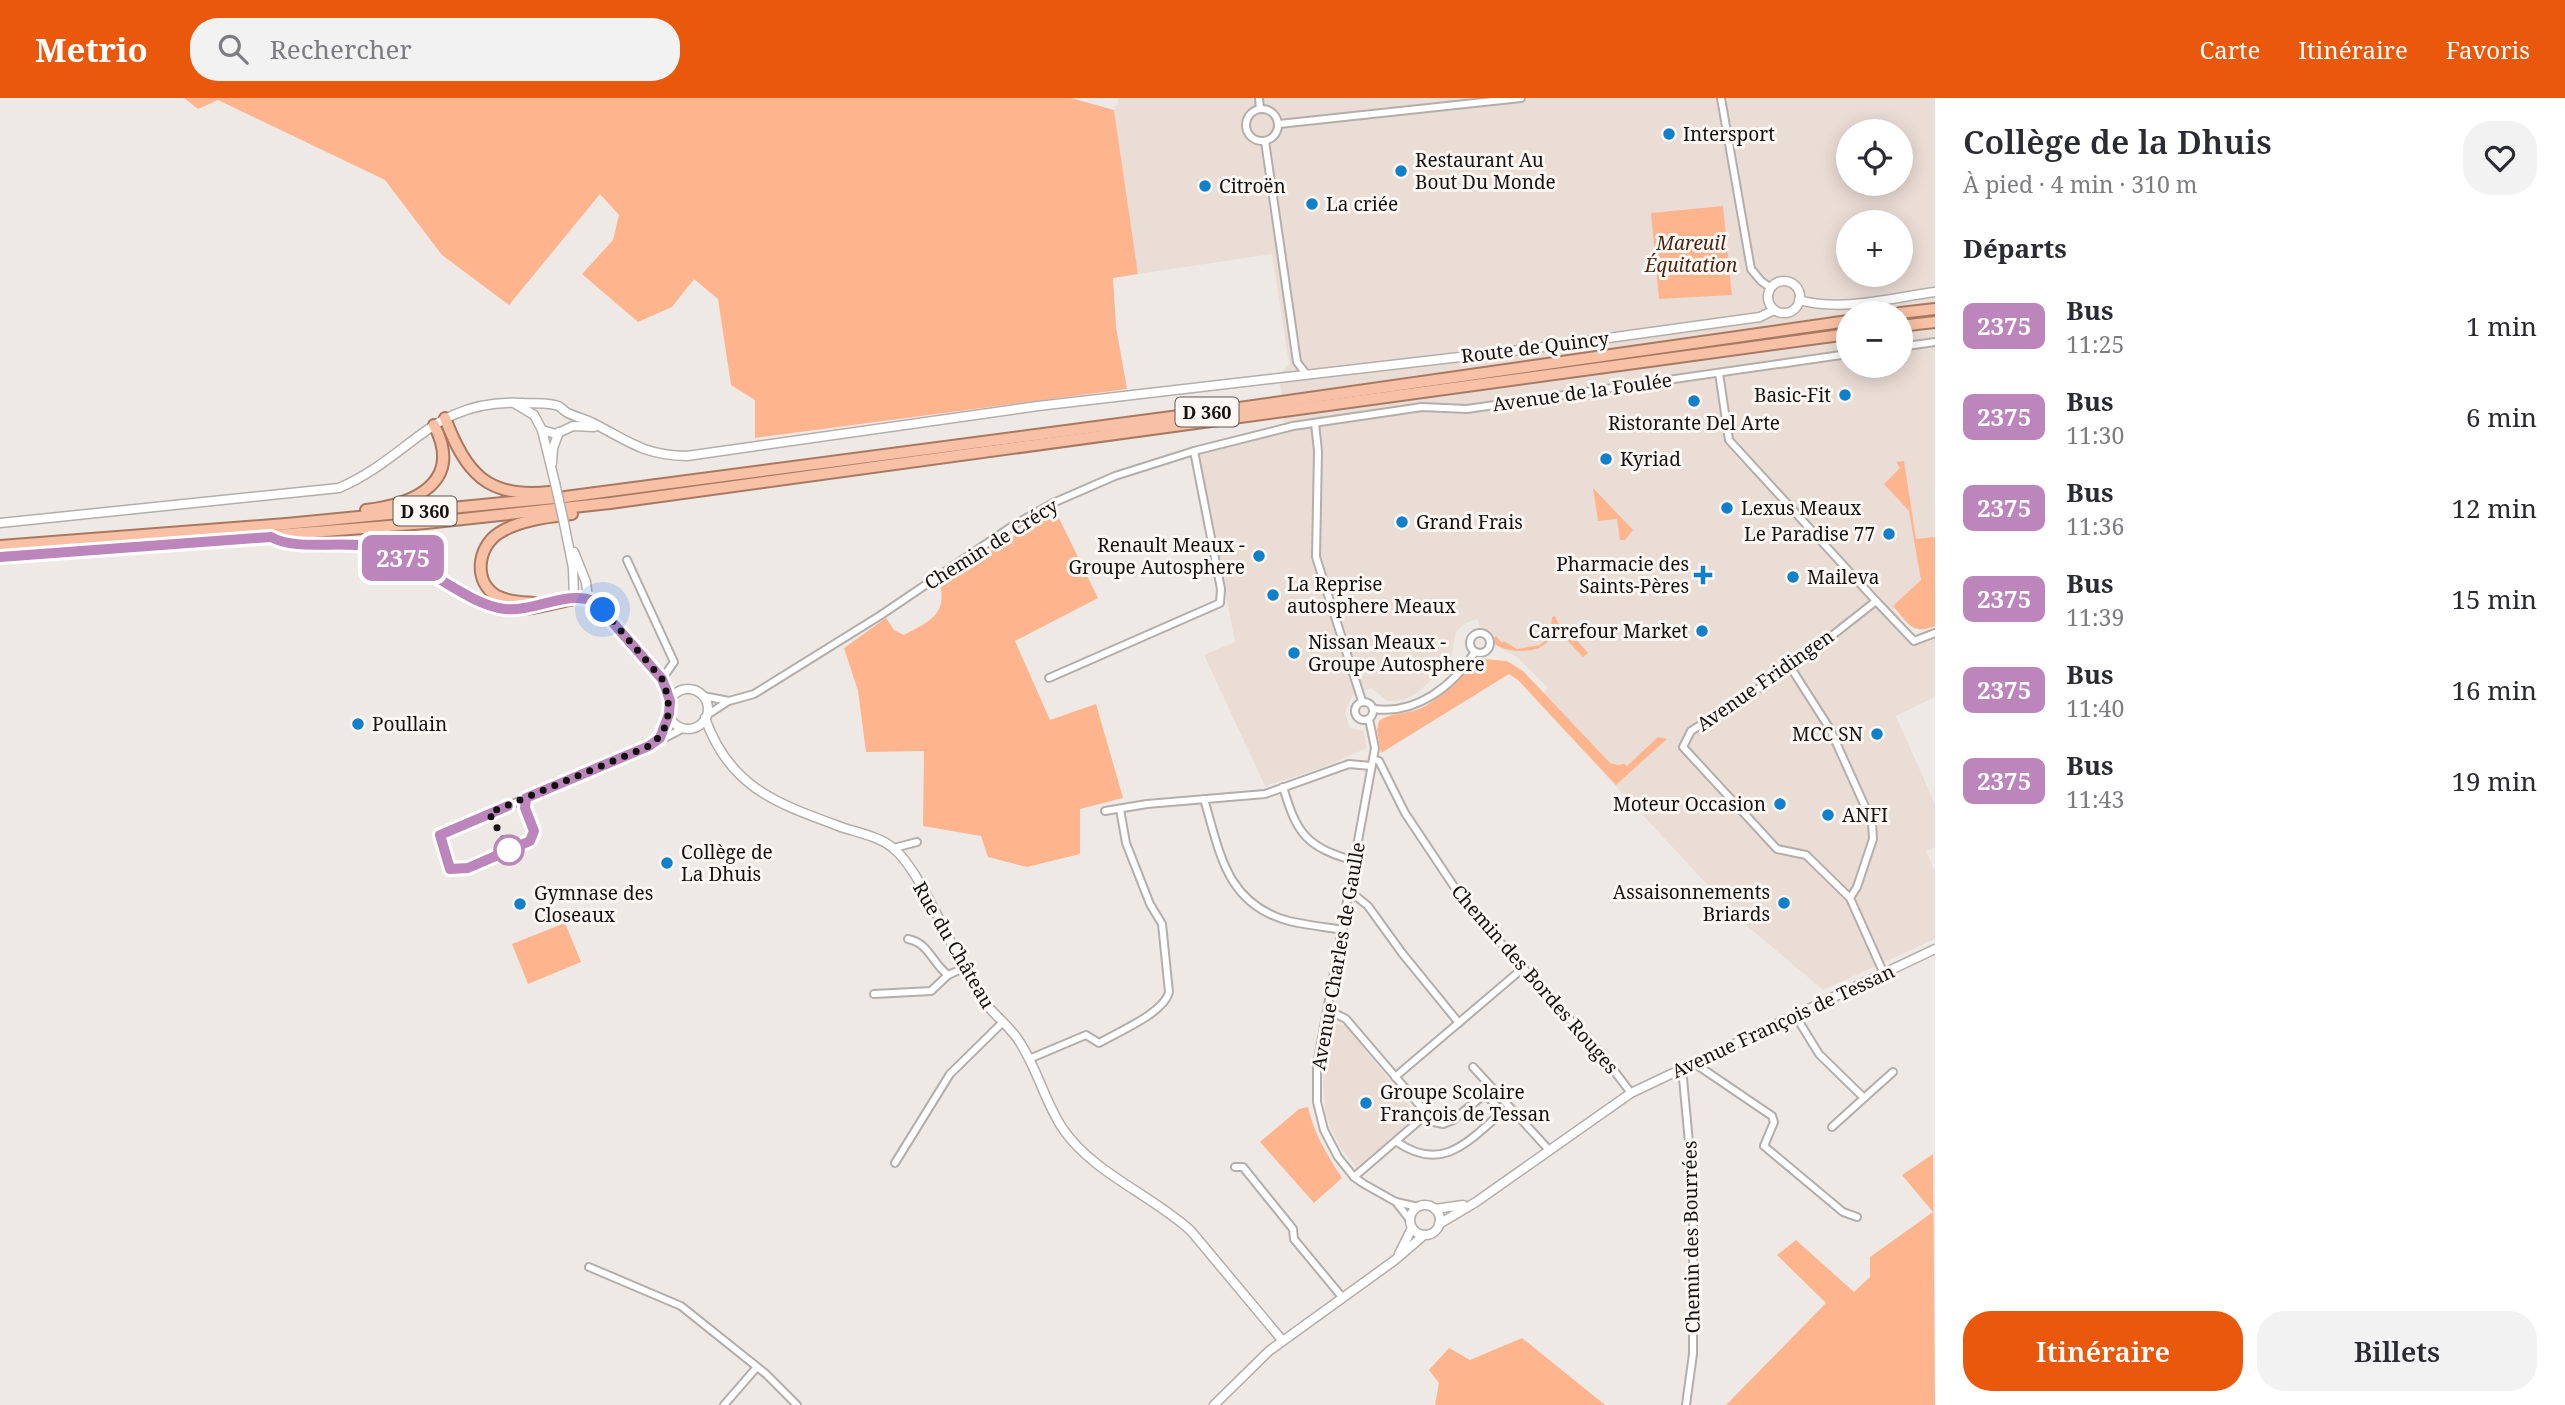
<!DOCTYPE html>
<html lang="fr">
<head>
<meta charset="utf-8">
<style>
  body { margin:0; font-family:"Noto Serif",serif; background:#f2f2f3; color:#2b2b33; height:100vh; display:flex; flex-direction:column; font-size:26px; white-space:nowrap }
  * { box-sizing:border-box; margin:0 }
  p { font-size:23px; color:#7c7c81 }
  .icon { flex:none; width:38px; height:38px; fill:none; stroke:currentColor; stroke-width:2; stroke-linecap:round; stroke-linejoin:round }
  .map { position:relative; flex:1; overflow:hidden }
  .side { display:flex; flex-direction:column; background:#fff; width:630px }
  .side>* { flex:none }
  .badge { padding:0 14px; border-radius:10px; font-size:24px; line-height:46px }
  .tools { position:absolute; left:1836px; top:21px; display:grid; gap:14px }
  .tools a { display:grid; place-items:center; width:77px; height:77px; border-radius:50%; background:#fff; box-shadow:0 4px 18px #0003; font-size:35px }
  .you { position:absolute; width:35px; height:35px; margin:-18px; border:5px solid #fff; border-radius:50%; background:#1a73e8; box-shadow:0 0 0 10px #1a73e833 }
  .map>.badge { position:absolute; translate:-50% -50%; box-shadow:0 0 0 4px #fff }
  h2 { padding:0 28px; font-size:26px; line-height:63px }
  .round { display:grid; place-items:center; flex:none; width:74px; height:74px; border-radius:28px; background:#f2f2f3 }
  .overview { display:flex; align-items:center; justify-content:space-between; height:119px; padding:0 28px }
  h1 { font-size:33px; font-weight:600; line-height:52px }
  .action { display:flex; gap:14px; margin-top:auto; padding:14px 28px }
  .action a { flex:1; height:80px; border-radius:28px; background:#ea580c; color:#fff; font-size:28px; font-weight:600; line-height:80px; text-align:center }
  .action a+a { background:#f2f2f3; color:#2b2b33 }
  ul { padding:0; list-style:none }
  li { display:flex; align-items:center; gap:21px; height:91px; padding:0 28px }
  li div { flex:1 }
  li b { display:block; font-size:26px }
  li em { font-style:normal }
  li .badge { min-width:77px; font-weight:700; text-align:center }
  header { display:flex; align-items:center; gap:42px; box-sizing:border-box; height:98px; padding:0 35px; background:#ea580c; color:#fff }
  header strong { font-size:33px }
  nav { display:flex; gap:38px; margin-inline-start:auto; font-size:24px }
  .search { width:490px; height:63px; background:#f2f2f3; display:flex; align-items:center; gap:18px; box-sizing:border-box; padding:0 24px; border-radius:28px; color:#7c7c81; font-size:26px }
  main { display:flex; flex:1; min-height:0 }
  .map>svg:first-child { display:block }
</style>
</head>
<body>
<header>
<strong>Metrio</strong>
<div class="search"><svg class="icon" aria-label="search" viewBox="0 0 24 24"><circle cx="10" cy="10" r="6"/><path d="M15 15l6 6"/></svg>Rechercher</div>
<nav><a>Carte</a><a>Itinéraire</a><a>Favoris</a></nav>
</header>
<main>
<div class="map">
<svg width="1935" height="1307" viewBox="0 0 1935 1307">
  <rect width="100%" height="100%" fill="#efe9e6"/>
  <g fill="#eaddd6" fill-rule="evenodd">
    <path d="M 1118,0 L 1935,0 L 1935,443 L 1923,483 L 1893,511 L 1915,539 L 1935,530 L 1935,599 L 1896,618 L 1935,706 L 1935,749 L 1926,753 L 1935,773 L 1935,841 L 1823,892 L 1740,822 L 1536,602 L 1548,590 L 1517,559 L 1498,549 L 1492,536 L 1480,529 L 1477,521 L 1464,526 L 1456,534 L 1451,560 L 1446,569 L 1417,595 L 1403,602 L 1388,603 L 1371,590 L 1352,598 L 1345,615 L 1350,630 L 1363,633 L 1367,650 L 1321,670 L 1265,688 L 1204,557 L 1235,544 L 1199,356 L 1285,334 L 1279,276 L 1289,266 L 1272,156 L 1138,176 L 1114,12 L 1115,8 L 1118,7 ZM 1848,33 L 1900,33 L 1900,86 L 1848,86 ZM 1848,124 L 1900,124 L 1900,177 L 1848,177 ZM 1848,215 L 1900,215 L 1900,268 L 1848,268 Z"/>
    <path d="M 1336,926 L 1345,927 L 1419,1019 L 1358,1071 L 1340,1049 L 1330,1029 L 1325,1012 L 1323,977 L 1331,930 Z"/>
  </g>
  <g fill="#feb48d">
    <path d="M 184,0 L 1071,0 L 1114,12 L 1138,176 L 1113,180 L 1116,229 L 1127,291 L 755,340 L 755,302 L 731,287 L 718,201 L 694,181 L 672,209 L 638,224 L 582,176 L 613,142 L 619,117 L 600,96 L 509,207 L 442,157 L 385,82 L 218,2 L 198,11 Z"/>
    <path d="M 1723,108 L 1732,197 L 1659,201 L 1651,115 Z"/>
    <path d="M 1904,363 L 1916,441 L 1935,439 L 1935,528 C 1912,538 1907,524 1893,508 L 1921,482 L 1909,413 L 1884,386 L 1900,370 L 1896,364 Z"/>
    <path d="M 1593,390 L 1633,432 L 1625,442 L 1620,442 L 1617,421 L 1598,423 Z"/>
    <path d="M 1055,412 L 1098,500 L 1015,543 L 1050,622 L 1096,606 L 1123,700 L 1080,711 L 1080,756 L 1027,769 L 988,759 L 981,738 L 923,728 L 924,653 L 866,654 L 858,593 L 844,550 L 886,520 L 894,532 L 904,537 C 930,523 947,517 940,485 Z"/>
    <path d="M 1555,518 L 1560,529 L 1569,533 L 1588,555 L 1583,559 L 1563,538 C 1546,539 1550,545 1539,550 C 1525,555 1506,554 1495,546 L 1494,540 L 1496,538 L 1502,545 L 1504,543 L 1517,551 L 1540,547 L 1551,537 L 1552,519 Z"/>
    <path d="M 1484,561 L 1507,563 L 1523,573 L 1610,665 L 1618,667 L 1624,666 L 1627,668 L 1658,639 L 1667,641 L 1616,687 L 1518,582 L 1509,576 L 1381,655 L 1377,632 L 1379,623 C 1392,613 1412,617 1427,607 C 1447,595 1462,571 1484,561 Z"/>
    <path d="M 565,825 L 581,864 L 528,886 L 512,846 Z"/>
    <path d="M 1308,1009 C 1314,1036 1327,1057 1342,1080 L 1314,1105 L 1260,1044 L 1299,1011 Z"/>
    <path d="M 1933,1056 L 1935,1307 L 1726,1307 L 1826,1205 L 1777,1157 L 1796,1142 L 1854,1194 L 1870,1179 L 1870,1159 L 1933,1114 L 1902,1077 Z"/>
    <path d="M 1522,1240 L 1605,1307 L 1435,1307 L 1439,1285 L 1429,1272 L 1449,1250 L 1470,1262 Z"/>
  </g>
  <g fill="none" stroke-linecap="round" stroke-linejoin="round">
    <g stroke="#b4aeab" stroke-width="10">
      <g id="minor">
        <path d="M 1259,0 L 1260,11"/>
        <path d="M 1721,0 L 1751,171 L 1761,183 L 1771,190"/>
        <circle cx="1262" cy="27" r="16"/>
        <path d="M 1279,26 L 1521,0"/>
        <path d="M 1265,43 L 1297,264 L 1307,277"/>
        <path d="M 1900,249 L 1935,244"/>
        <path d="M 1719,275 L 1729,342 L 1876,503 L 1791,570 L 1691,633 L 1683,649 L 1777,751 L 1806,757 L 1850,800"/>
        <path d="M 1315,325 L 1318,353 L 1316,459 L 1362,603"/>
        <path d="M 627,462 L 674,564 L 662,581"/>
        <path d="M 1876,503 L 1914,543 L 1935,535"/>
        <circle cx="1480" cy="545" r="10"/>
        <path d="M 1791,570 L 1830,631 L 1872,724 L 1873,741 L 1857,789 L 1850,800 L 1884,876"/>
        <path d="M 1049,580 L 1220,505 L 1221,491 L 1194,353"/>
        <path d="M 703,598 L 729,603 L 754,596 L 881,517 L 1014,427 L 1053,405 L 1115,378 L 1194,353 L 1293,328 L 1422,309 L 1467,311 L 1848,256"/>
        <circle cx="1364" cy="613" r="9"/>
        <path d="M 1374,611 C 1416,617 1453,588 1475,554"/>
        <path d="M 707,617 L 727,604"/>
        <path d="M 1369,621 L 1375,650 L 1317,967 L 1317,1004 L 1324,1032 L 1338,1059 L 1354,1079 L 1364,1086 L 1396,1104 L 1418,1109"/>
        <path d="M 660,641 L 669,616"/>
        <path d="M 1373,661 L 1379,663 L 1405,715 L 1465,805 L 1603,958 L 1631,995"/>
        <path d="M 1283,689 C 1297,736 1306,749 1355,763"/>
        <path d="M 1204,701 C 1220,755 1226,806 1289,823 C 1306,827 1325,829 1343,832"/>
        <path d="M 1105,713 L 1147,706 L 1265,696 L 1349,666 L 1371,668"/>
        <path d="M 440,737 L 649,648 L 684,630"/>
        <path d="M 894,750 L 917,744"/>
        <path d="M 1348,797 L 1357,799 L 1368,808 L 1402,855 L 1459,925"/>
        <path d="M 908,841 C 929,845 932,865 948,877 L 964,870"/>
        <path d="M 874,896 L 931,893 L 948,877"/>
        <path d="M 1328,912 L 1346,921 L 1434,1024 L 1443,1026 L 1453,1022 L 1485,996 L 1502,1014 C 1468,1044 1442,1075 1397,1044"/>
        <path d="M 1795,917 L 1819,956 L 1864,1000 L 1893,974"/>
        <path d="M 1029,961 L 1086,937 L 1099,945 C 1118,934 1164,915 1169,894 L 1162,826 L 1150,806 L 1126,745 L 1120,711"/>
        <path d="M 1694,965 L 1772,1018 L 1774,1024 L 1764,1048 L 1843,1114 L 1857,1119"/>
        <path d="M 1473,969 L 1549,1052"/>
        <path d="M 1682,970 L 1693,1087 L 1693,1256 L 1686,1307"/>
        <path d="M 1395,979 L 1522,871"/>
        <path d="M 1832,1029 L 1864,1000"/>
        <path d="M 895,1065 L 950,976 L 1003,924"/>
        <path d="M 1235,1069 L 1243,1069 L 1293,1131 L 1294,1141 L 1342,1199"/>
        <path d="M 1354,1079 L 1427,1016"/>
        <path d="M 1396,1104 L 1410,1122"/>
        <path d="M 589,1169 L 681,1208 L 766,1276 L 797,1307"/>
        <path d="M 724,1307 L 757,1269"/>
      </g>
    </g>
    <g stroke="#b4aeab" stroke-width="11">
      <g id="tertiary">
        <circle cx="1784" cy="199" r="16"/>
        <path d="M 1799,202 C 1843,214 1890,200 1935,194"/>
        <path d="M 514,305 L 534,317 L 542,332 L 555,385"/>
        <path d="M 542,332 L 556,336 L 573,328 L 594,329"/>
        <path d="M 552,365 L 553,350 L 559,334"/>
        <path d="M 0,425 L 339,390 C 411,359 433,300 523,305 C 533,306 552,304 560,309 C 563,311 565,314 568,315 C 576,319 585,321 593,325 C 630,344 643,357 687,358 L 1038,308 L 1529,251 L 1760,219 L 1774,212"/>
        <path d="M 564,425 L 573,470 L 574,501 L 588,501 L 603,512 L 662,581 L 670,603"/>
        <path d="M 574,454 L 586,484 L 588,501"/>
        <circle cx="688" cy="611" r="20"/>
        <path d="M 705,620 C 730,691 779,706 844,730 C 860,735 880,739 893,750 C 917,769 945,835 961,864 C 968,876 974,889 982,901 C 992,915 1007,926 1017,940 C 1037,968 1044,1003 1063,1031 C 1093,1075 1152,1097 1191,1133 L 1282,1242"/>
        <circle cx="1425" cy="1122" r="15"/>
        <path d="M 1435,1111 L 1463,1107"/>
        <path d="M 1439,1126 L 1476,1104 L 1631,995 L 1935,851"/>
        <path d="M 1399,1156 L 1412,1130"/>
        <path d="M 1214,1307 L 1269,1253 L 1395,1162 L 1424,1137"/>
      </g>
    </g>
    <g stroke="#a77962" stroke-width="14">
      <g id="trunk">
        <path d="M 1900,215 L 1935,211"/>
        <path d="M 1900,228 L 1935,224"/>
        <path d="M 445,320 C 465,374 487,401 549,394"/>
        <path d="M 366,412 C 415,406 464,384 434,327"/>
        <path d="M 271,439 C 298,455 344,441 376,450 C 422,461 458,501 501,510 C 525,515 551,505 574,501"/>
        <path d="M 0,448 L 286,426 L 565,399 L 1232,311 L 1848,223"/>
        <path d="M 0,459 L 426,425 L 610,405 L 1848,236"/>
        <path d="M 534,505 C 522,504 508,504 497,498 C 473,484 477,449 499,435 C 519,422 549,419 572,416"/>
      </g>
    </g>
    <use href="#minor" stroke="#fff" stroke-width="6"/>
    <use href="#tertiary" stroke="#fff" stroke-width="8"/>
    <use href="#trunk" stroke="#f8c0a4" stroke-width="10"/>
    <g stroke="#b4aeab" stroke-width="11" stroke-linecap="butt">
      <path id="tertiary-bridge" d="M 555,385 L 564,425"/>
    </g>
    <use href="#tertiary-bridge" stroke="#fff" stroke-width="8"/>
  </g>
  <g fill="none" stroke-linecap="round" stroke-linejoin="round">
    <g stroke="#fff" stroke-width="16">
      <path id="line" d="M 0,459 L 271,439 C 298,454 344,441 376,450 C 421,461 464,506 505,511 C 534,514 567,492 594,503 L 662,581 L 666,591 L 670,603 L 669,616 L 660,640 L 649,648 L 526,700 L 525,710 L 534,733 L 530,743 L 468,770 L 450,771 L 440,737 L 508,708"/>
    </g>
    <use href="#line" stroke="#bc85bb" stroke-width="10"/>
    <path stroke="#141211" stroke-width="7" stroke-dasharray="0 12.6" d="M 509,752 L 489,715 L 649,648 C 672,632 672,605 662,581 L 603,512"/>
  </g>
  <g fill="#0f80c9" stroke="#fdf7f4" stroke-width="2.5">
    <circle cx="1669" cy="36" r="7"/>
    <circle cx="1401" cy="73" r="7"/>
    <circle cx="1205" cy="88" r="7"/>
    <circle cx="1312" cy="106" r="7"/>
    <circle cx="1845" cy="297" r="7"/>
    <circle cx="1694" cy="303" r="7"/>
    <circle cx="1606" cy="361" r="7"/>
    <circle cx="1727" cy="410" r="7"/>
    <circle cx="1402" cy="424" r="7"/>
    <circle cx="1889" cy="436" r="7"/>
    <circle cx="1259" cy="458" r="7"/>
    <path d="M1699.5 466.5h7v7h7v7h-7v7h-7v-7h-7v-7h7z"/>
    <circle cx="1793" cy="479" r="7"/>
    <circle cx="1273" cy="497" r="7"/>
    <circle cx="1702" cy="533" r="7"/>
    <circle cx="1294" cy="555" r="7"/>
    <circle cx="358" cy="626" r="7"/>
    <circle cx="1877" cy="636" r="7"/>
    <circle cx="1780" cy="706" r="7"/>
    <circle cx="1828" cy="717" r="7"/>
    <circle cx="667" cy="765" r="7"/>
    <circle cx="1784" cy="805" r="7"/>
    <circle cx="520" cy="806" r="7"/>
    <circle cx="1366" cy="1005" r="7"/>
  </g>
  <circle fill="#fff" stroke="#bc85bb" stroke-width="3.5" cx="509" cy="752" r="14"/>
  <g text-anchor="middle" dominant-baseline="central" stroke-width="6" stroke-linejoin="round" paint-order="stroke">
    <g fill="#fdf7f4" stroke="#5a5755" stroke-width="2">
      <rect x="1175.5" y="299.5" width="63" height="29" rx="5"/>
      <rect x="393.5" y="398.5" width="63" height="29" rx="5"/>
    </g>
    <g font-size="18" font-weight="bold" fill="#141211">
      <text x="1207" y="314">D 360</text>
      <text x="425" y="413">D 360</text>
    </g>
    <g font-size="19" fill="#141211" stroke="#fdf7f4" text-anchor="start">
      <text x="1683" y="36">Intersport</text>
      <text x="1415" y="62">Restaurant Au<tspan x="1415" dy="22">Bout Du Monde</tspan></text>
      <text x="1219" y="88">Citroën</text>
      <text x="1326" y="106">La criée</text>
      <text x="1831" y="297" text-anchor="end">Basic-Fit</text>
      <text x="1694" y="325" text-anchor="middle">Ristorante Del Arte</text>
      <text x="1620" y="361">Kyriad</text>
      <text x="1741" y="410">Lexus Meaux</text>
      <text x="1416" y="424">Grand Frais</text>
      <text x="1875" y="436" text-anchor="end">Le Paradise 77</text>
      <text x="1245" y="447" text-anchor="end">Renault Meaux -<tspan x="1245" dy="22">Groupe Autosphere</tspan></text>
      <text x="1689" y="466" text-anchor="end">Pharmacie des<tspan x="1689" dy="22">Saints-Pères</tspan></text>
      <text x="1807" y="479">Maileva</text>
      <text x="1287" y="486">La Reprise<tspan x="1287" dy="22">autosphere Meaux</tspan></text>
      <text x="1688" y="533" text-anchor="end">Carrefour Market</text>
      <text x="1308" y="544">Nissan Meaux -<tspan x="1308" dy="22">Groupe Autosphere</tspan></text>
      <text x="372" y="626">Poullain</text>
      <text x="1863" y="636" text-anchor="end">MCC SN</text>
      <text x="1766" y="706" text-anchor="end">Moteur Occasion</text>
      <text x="1842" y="717">ANFI</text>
      <text x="681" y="754">Collège de<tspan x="681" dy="22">La Dhuis</tspan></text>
      <text x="1770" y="794" text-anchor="end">Assaisonnements<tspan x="1770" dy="22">Briards</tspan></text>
      <text x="534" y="795">Gymnase des<tspan x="534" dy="22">Closeaux</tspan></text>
      <text x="1380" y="994">Groupe Scolaire<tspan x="1380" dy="22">François de Tessan</tspan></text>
    </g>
    <g font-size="19" font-style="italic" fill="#482612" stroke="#fdf7f4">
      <text x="1691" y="145">Mareuil<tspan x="1691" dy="22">Équitation</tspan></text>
    </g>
    <g font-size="19" fill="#141211" stroke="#fdf7f4">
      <text transform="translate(1535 249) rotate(-7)">Route de Quincy</text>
      <text transform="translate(1582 294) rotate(-8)">Avenue de la Foulée</text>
      <text transform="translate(991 446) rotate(-32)">Chemin de Crécy</text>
      <text transform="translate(1765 582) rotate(-35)">Avenue Fridingen</text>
      <text transform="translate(954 847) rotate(60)">Rue du Château</text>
      <text transform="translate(1338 858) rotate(-80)">Avenue Charles de Gaulle</text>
      <text transform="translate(1535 881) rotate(49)">Chemin des Bordes Rouges</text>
      <text transform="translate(1783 923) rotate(-25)">Avenue François de Tessan</text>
      <text transform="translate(1691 1139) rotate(-91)">Chemin des Bourrées</text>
    </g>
  </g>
</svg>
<div class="tools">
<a><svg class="icon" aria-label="locate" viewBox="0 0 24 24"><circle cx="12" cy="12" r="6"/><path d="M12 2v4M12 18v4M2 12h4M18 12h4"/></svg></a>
<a>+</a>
<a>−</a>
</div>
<div class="you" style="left:603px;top:512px"></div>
<b class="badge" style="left:403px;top:460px;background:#bc85bb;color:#fff">2375</b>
</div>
<section class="side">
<div class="overview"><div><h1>Collège de la Dhuis</h1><p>À pied · 4 min · 310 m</p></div><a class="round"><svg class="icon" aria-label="heart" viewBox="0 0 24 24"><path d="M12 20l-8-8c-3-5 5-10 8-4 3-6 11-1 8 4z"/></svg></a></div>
<h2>Départs</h2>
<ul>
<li><span class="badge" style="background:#bc85bb;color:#fff">2375</span><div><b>Bus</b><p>11:25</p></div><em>1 min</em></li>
<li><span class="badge" style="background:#bc85bb;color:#fff">2375</span><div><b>Bus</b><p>11:30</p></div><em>6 min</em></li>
<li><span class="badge" style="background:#bc85bb;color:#fff">2375</span><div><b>Bus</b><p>11:36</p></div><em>12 min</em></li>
<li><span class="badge" style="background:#bc85bb;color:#fff">2375</span><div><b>Bus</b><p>11:39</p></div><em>15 min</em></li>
<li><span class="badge" style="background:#bc85bb;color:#fff">2375</span><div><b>Bus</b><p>11:40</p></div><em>16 min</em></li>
<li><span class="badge" style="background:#bc85bb;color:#fff">2375</span><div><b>Bus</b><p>11:43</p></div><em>19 min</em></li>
</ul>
<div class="action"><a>Itinéraire</a><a>Billets</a></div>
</section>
</main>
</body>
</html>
